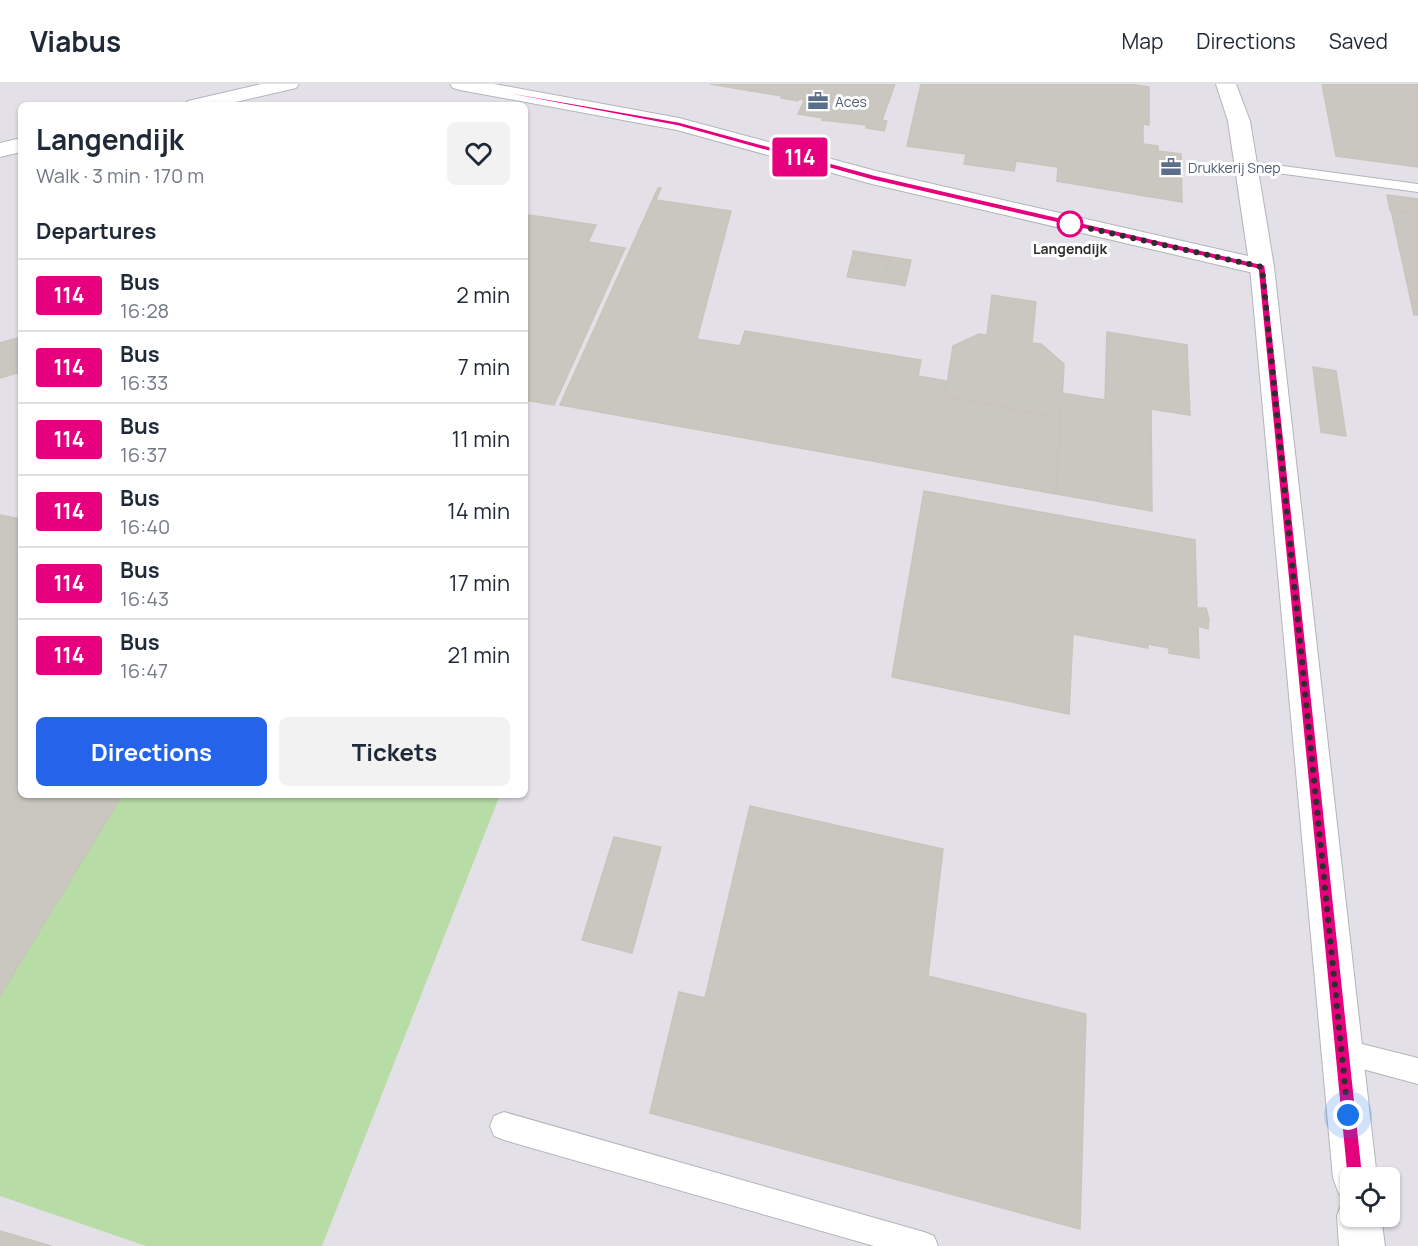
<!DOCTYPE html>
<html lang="en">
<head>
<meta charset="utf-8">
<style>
  body { margin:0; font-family:Manrope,sans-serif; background:#f2f2f3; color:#1f2937; height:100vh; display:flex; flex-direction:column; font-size:22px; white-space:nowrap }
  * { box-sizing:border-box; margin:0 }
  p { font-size:20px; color:#747a83 }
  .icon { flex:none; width:33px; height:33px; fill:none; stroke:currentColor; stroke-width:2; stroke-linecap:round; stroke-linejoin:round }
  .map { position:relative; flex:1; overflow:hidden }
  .side { position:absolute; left:18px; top:18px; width:510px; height:696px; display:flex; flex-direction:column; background:#fff; border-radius:9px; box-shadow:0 2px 4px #0004 }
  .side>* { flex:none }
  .badge { padding:0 12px; border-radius:4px; font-size:21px; line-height:39px }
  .fabs { position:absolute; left:1340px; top:1083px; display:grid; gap:12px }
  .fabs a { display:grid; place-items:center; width:60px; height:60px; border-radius:9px; background:#fff; box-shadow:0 2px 4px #0004; font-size:30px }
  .you { position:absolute; width:30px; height:30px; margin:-15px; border:4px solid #fff; border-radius:50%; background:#1a73e8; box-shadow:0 0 0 9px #1a73e833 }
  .map>.badge { position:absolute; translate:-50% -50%; box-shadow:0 0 0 3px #fff }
  h2 { padding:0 18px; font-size:22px; line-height:54px }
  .round { display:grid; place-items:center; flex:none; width:63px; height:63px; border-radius:9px; background:#f2f2f3 }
  .overview { display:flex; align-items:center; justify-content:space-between; height:102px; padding:0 18px }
  h1 { font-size:28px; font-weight:700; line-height:45px }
  .primary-button { display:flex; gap:12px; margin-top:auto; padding:12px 18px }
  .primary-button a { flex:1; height:69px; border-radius:9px; background:#2563eb; color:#fff; font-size:24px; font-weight:700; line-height:69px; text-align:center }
  .primary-button a+a { background:#f2f2f3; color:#1f2937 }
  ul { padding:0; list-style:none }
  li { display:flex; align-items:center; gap:18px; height:72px; padding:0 18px; border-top:2px solid #e0e1e3 }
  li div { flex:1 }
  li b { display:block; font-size:22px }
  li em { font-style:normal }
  li .badge { min-width:66px; font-weight:700; text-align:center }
  header { display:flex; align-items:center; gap:36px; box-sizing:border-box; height:84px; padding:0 30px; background:#fff; border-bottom:2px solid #e0e1e3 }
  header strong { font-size:28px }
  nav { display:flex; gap:33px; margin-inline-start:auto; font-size:21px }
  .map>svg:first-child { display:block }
</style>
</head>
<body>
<header>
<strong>Viabus</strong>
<nav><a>Map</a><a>Directions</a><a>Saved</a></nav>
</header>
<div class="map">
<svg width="1418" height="1162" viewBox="0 0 1418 1162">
  <rect width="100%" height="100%" fill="#ede9e2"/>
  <path fill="#e3e1e7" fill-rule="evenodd" d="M 0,0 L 1418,0 L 1418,1162 L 0,1162 ZM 21,21 L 525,21 L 525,711 L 21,711 ZM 1350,1094 L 1389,1094 L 1389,1132 L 1350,1132 Z"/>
  <path fill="#b7dca6" d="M 88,711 L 500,711 L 322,1162 L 146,1162 L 0,1112 L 0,852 Z"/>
  <g fill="#cac7c0" stroke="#c9c4bc" stroke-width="1.5">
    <path d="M 710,0 L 754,0 L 751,7 Z"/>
    <path d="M 754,0 L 812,0 L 805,16 L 799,15 L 798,17 L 781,14 L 782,12 L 751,7 Z"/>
    <path d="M 812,0 L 895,0 L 882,36 L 887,37 L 884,47 L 866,44 L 867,41 L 822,36 L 823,34 L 798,30 Z"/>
    <path d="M 921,0 L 1128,0 L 1149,3 L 1149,41 L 1143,40 L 1143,60 L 1158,62 L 1158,67 L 1181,70 L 1182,118 L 1057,97 L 1058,83 L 1016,77 L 1014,87 L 964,80 L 966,70 L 907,62 Z"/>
    <path d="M 1322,0 L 1418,0 L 1418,83 L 1336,72 Z"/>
    <path d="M 658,104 L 661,104 L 656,116 L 731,127 L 697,255 L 740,262 L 745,247 L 921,276 L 918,292 L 947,297 L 945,313 L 1060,333 L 1056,410 L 560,321 Z"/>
    <path d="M 1387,111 L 1418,115 L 1418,130 L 1390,126 Z"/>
    <path d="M 1391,126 L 1418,130 L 1418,231 L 1414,231 Z"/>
    <path d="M 529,131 L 596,141 L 588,158 L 625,164 L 554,321 L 525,316 L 525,138 Z"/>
    <path d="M 853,167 L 911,176 L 905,202 L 902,201 L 902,198 L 884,195 L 889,174 L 853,169 Z"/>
    <path d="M 853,169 L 889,174 L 884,195 L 902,198 L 902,201 L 847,193 Z"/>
    <path d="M 992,211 L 1036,218 L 1032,259 L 1041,260 L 1064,280 L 1061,333 L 945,313 L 953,262 L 979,250 L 987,251 Z"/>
    <path d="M 1107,248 L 1187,261 L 1190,331 L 1151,325 L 1152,427 L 1056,410 L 1062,309 L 1105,316 Z"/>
    <path d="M 21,253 L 21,288 L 0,294 L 0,259 Z"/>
    <path d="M 1313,283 L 1336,287 L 1346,352 L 1321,348 Z"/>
    <path d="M 924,407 L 1195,456 L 1197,524 L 1206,524 L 1209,535 L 1208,545 L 1198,542 L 1199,574 L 1169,569 L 1169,564 L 1148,560 L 1148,564 L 1073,550 L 1069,630 L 892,593 Z"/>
    <path d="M 0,431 L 21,435 L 21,711 L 122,711 L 0,912 Z"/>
    <path d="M 750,722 L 943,765 L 928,892 L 1086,930 L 1080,1145 L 650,1029 L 679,908 L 705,914 Z"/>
    <path d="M 614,753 L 661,763 L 632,869 L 582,856 Z"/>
    <path d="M 0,1147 L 51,1162 L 0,1162 Z"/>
  </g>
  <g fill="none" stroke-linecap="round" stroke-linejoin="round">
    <g stroke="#b3b4bc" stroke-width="2">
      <g id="service">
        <path d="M 1246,77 L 1418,100 L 1418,108 L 1241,84 L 1239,81 Z"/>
        <path d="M 1342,955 L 1418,974 L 1418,1000 L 1333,977 L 1329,968 L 1333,959 Z"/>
        <path d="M 504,1028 L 924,1148 L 934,1152 L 938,1162 L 874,1162 L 504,1056 L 494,1052 L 490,1042 L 494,1032 Z"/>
      </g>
    </g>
    <g stroke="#b3b4bc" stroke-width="2">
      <path id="minor" d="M 1262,175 L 1271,177 L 1274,183 L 1377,1094 L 1350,1094 L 1350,1132 L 1381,1132 L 1385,1162 L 1339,1162 L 1337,1132 L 1343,1116 L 1349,1114 L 1339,1110 L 1333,1094 L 1250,183 L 1253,177 Z"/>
    </g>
    <g stroke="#b3b4bc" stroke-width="2">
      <g id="tertiary">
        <path d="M 261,0 L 299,0 L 296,4 L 223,21 L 184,21 L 188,17 Z"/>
        <path d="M 450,0 L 494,0 L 679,34 L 876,87 L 1248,172 L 1228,37 L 1216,0 L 1236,0 L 1250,37 L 1274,183 L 1271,189 L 1262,191 L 872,100 L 677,46 L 460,6 L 453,4 Z"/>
        <path d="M 21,54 L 21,68 L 0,73 L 0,59 Z"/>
      </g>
    </g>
    <use href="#service" fill="#fff" fill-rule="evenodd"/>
    <use href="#minor" fill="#fff" fill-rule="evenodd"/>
    <use href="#tertiary" fill="#fff" fill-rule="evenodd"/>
  </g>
  <path fill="#e6007e" stroke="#fff" stroke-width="1.5" d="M 457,0 L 460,0 L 679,38 L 874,91 L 1265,181 L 1363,1094 L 1360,1099 L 1355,1101 L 1349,1099 L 1347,1094 L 1258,185 L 872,96 L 678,42 Z"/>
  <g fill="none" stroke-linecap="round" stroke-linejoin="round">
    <path stroke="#2e2e2e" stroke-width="6" stroke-dasharray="0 10.8" d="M 1070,140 L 1262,183 L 1348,1031"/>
  </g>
  <defs>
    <g id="office-bare" transform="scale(1.62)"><path d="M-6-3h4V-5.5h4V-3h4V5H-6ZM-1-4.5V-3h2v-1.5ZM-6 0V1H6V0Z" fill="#5c6f8a" stroke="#fff" stroke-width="2.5" paint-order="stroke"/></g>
  </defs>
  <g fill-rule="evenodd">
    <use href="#office-bare" x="818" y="17"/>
    <use href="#office-bare" x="1171" y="83"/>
  </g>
  <circle fill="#fff" stroke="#e6007e" stroke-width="3" cx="1070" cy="140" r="12"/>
  <g text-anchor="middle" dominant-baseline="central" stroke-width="6" stroke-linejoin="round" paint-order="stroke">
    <g font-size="14" fill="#4e5e75" stroke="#fff" text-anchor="start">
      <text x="835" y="17">Aces</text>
      <text x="1188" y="83">Drukkerij Snep</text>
    </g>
    <g font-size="14" font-weight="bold" fill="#2e2e2e" stroke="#fff">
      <text x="1070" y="164">Langendijk</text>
    </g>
  </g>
</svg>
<div class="fabs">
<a><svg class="icon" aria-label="locate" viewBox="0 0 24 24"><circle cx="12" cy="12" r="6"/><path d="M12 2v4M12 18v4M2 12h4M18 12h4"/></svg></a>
</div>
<div class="you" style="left:1348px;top:1031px"></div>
<b class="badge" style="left:800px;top:73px;background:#e6007e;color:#fff">114</b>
<section class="side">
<div class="overview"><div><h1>Langendijk</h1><p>Walk · 3 min · 170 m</p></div><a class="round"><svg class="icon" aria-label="heart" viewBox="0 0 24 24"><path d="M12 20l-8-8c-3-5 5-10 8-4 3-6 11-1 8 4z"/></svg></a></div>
<h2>Departures</h2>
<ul>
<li><span class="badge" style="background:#e6007e;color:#fff">114</span><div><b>Bus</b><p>16:28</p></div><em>2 min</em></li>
<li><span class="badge" style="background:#e6007e;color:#fff">114</span><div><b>Bus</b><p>16:33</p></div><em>7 min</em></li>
<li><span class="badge" style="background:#e6007e;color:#fff">114</span><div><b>Bus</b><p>16:37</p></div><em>11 min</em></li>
<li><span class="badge" style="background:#e6007e;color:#fff">114</span><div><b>Bus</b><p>16:40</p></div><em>14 min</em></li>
<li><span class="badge" style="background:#e6007e;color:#fff">114</span><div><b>Bus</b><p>16:43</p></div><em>17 min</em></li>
<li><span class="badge" style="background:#e6007e;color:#fff">114</span><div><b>Bus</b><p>16:47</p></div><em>21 min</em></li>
</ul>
<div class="primary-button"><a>Directions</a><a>Tickets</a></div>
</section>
</div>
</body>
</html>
